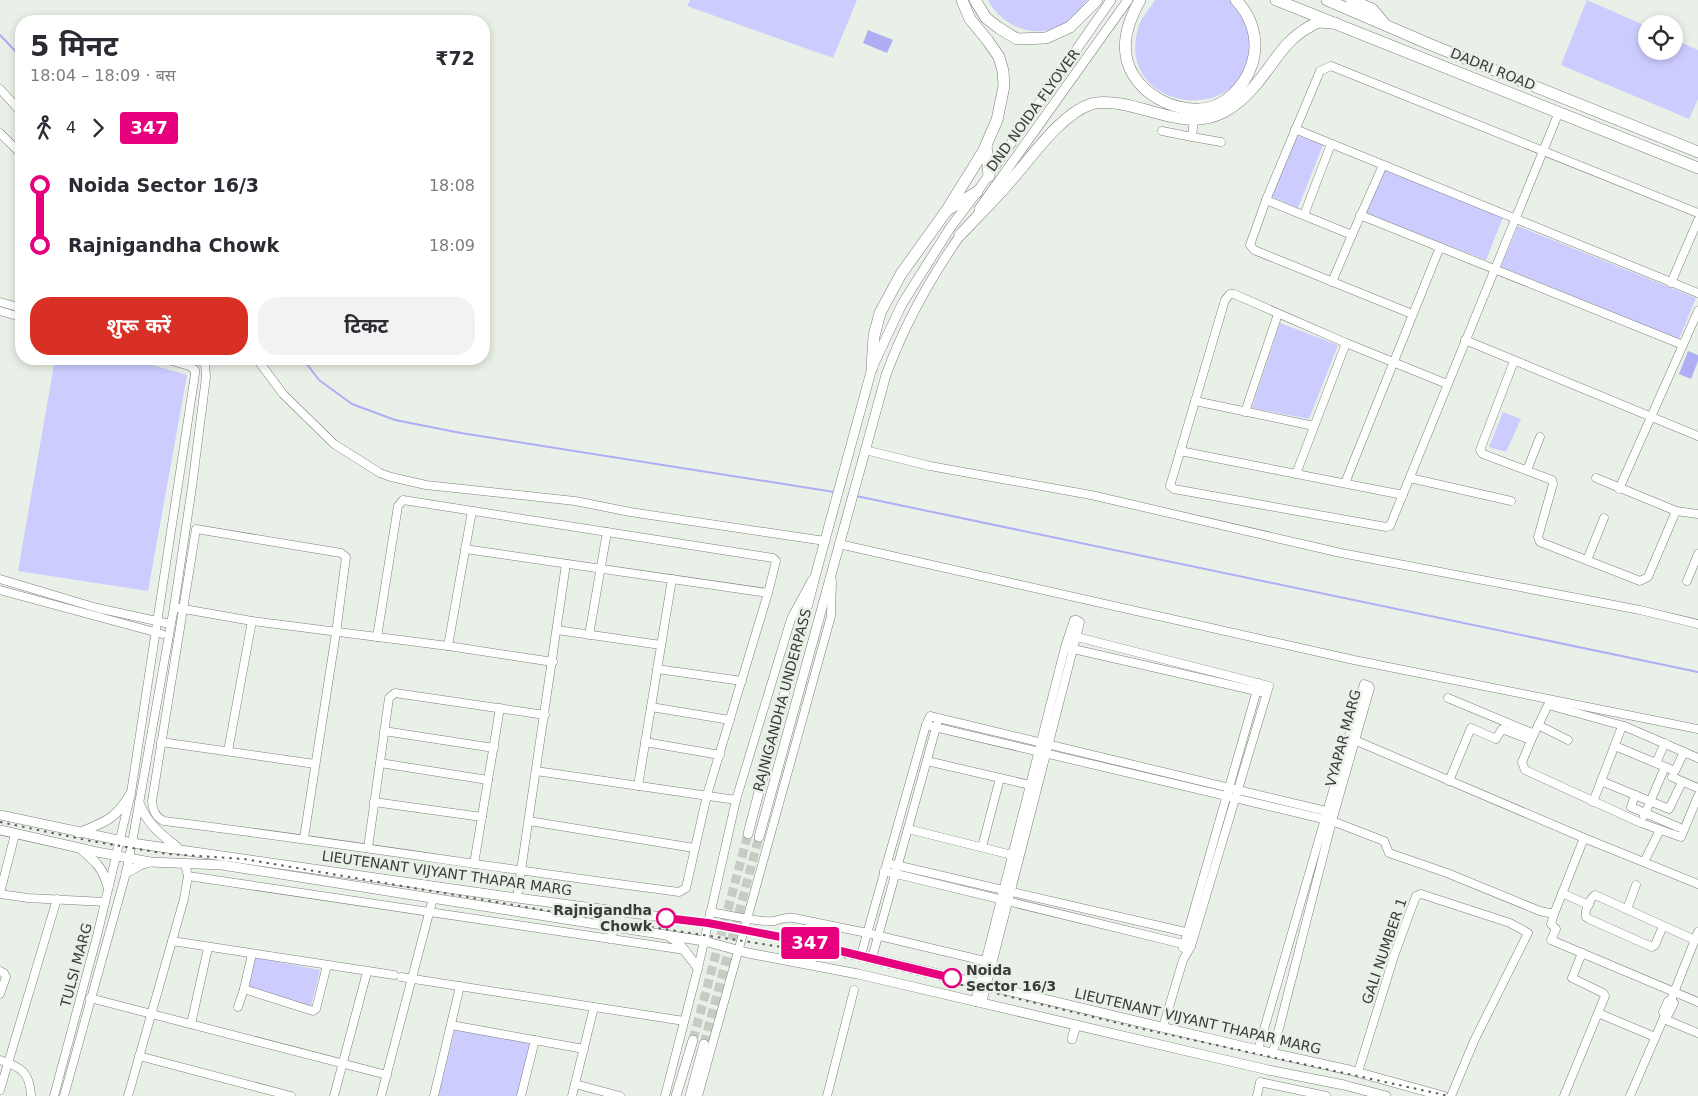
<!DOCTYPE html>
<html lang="hi">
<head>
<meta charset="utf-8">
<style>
  body { margin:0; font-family:"DejaVu Sans","Noto Sans Devanagari",sans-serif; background:#f2f2f3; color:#2b2b33; height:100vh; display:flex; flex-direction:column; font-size:19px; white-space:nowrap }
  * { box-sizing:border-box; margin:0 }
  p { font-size:16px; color:#7c7c81 }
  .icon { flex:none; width:28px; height:28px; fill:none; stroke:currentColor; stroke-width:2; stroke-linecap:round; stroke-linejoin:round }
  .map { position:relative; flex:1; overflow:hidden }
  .sheet { position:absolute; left:15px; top:15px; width:475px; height:350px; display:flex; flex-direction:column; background:#fff; border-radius:20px; box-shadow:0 2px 8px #0003 }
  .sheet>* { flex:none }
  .badge { padding:0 10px; border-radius:4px; font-size:18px; line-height:32px }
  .tools { position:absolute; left:1638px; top:15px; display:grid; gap:10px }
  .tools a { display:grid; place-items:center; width:45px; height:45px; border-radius:50%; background:#fff; box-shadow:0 2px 8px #0003; font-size:25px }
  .map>.badge { position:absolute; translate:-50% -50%; box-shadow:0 0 0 2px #fff }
  .legs { display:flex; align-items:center; gap:8px; height:55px; padding:0 15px; font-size:16px }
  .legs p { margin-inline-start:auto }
  .overview { display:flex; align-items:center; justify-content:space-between; height:85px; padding:0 15px }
  h1 { font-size:28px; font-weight:700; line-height:38px }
  .primary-button { display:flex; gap:10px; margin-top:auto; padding:10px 15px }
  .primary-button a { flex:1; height:58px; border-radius:20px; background:#d93025; color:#fff; font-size:20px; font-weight:700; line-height:58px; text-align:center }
  .primary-button a+a { background:#f2f2f3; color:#2b2b33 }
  ul { padding:0 15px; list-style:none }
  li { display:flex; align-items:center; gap:18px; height:60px; font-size:19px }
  li i { display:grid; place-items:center; width:8px; height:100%; margin:0 6px; background:currentColor }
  li i::after { content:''; width:12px; height:12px; margin:-6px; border:4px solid; border-radius:50%; background:#fff }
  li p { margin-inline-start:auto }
  li:first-child i { background:linear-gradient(#0000 50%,currentColor 0) }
  li:last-child i { background:linear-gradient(currentColor 50%,#0000 0) }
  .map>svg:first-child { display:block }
</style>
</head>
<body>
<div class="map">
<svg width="1698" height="1096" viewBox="0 0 1698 1096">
  <rect width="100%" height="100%" fill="#e9f0e7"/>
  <g fill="#ccf">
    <path d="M 690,0 L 857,0 L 833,58 L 687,6 Z"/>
    <path d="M 988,0 L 1087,0 C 1081,8 1074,17 1065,23 C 1037,41 1003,28 988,0 Z"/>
    <path d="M 1155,0 L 1229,0 C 1242,11 1251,29 1250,47 C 1245,130 1115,110 1138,29 C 1141,17 1149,10 1155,0 Z"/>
    <path d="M 1587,0 L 1646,26 L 1646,51 L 1674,51 L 1674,39 L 1698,50 L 1698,99 L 1689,119 L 1561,65 Z"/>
    <path d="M 1296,135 L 1323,145 L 1298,208 L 1272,197 Z"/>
    <path d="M 1381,169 L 1503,217 L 1486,260 L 1364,213 Z"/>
    <path d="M 1518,226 L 1696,298 L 1679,339 L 1501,267 Z"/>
    <path d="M 1280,323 L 1338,345 L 1309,419 L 1252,408 Z"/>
    <path d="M 55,359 L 131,359 L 187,375 L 148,591 L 18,571 Z"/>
    <path d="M 1503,412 L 1521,419 L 1506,452 L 1489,447 Z"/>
    <path d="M 253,957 L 320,970 L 311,1006 L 245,987 Z"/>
    <path d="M 455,1029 L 531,1042 L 518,1096 L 438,1096 Z"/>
  </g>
  <g fill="#afadf4">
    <path d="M 868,30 L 893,40 L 887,53 L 863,43 Z"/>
    <path d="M 1688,351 L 1698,355 L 1698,361 L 1691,379 L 1679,374 Z"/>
  </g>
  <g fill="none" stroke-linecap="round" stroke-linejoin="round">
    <g stroke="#afadf4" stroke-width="2">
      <path d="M 0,35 L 21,57"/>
      <path d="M 303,359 L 319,380 L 352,404 L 395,420 L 461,433 L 834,492"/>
      <path d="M 856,496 L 1698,672"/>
    </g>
    <g stroke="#c6ccc4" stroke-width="9" stroke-dasharray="9 4.5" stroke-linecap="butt">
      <path d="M 693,1040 L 748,834"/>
      <path d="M 704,1044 L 759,837"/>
    </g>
    <g stroke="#7a8078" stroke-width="9">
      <g id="minor">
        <path d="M 0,89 L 21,112"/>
        <path d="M 1295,129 L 1698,293"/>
        <path d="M 1162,131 L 1192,137 L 1194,119"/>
        <path d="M 0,133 L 21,154"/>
        <path d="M 1192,137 L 1221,142"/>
        <path d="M 1266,200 L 1352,235 L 1383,165"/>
        <path d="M 1304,215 L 1331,144"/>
        <path d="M 1360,215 L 1683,345"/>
        <path d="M 1332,282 L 1352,235"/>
        <path d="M 1671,283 L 1698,220"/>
        <path d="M 0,302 L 21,308"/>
        <path d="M 0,311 L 21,317"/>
        <path d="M 1412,314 L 1254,250 L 1250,245 L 1266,200 L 1320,71 L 1331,66 L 1698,213"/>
        <path d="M 1465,340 L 1698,436"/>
        <path d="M 257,359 L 283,394 L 334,444 L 380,473 L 391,477 L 426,485 L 575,501 L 630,512 L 825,541"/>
        <path d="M 1514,361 L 1480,450 L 1483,454 L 1552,480 L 1553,484 L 1538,537 L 1540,542 L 1640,581 L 1648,577 L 1676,511 L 1698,514"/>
        <path d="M 1447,384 L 1346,343 L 1234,294 L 1230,294 L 1225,300 L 1170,486 L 1174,489 L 1386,527 L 1390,526 L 1559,112"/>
        <path d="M 1195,401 L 1314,426"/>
        <path d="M 1245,412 L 1278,314"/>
        <path d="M 865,450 L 930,466 L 1091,495 L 1341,553 L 1640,610 L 1698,624"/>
        <path d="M 1180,451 L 1403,495"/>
        <path d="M 1527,470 L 1540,437"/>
        <path d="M 1296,474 L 1346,343"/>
        <path d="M 1410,478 L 1511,501"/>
        <path d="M 1596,478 L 1676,511"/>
        <path d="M 1345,483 L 1440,247"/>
        <path d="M 1619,489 L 1698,311"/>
        <path d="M 839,544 L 1354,660 L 1698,729"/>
        <path d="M 465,549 L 768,593"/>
        <path d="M 1587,560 L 1604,518"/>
        <path d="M 0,579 L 97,608 L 170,624"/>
        <path d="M 1687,581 L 1698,554"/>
        <path d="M 0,590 L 162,634"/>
        <path d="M 178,608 L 252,621 L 448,646 L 553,662"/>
        <path d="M 557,630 L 661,645"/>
        <path d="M 589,635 L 607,532"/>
        <path d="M 1073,636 L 1269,686 L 1191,946 L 1183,960 L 1163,1027"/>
        <path d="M 448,646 L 472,511"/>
        <path d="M 1069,648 L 1261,692"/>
        <path d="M 657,669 L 742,681"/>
        <path d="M 1448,698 L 1532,733 L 1533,736 L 1522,762 L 1525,770 L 1641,823 L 1681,837 L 1698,796"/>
        <path d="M 651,707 L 730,720"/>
        <path d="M 926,725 L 1332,821 L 1384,841 L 1389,853 L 1447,873 L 1540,911 L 1554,914 L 1584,838"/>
        <path d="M 1538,725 L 1568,740"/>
        <path d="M 384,731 L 494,748"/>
        <path d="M 1533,736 L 1548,705 L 1624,726"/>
        <path d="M 1352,739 L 1584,838 L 1698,884"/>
        <path d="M 161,742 L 315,764"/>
        <path d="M 645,742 L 720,755"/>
        <path d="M 1615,746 L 1675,771 L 1684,752 L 1698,758"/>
        <path d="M 228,751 L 252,621"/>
        <path d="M 927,761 L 1030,785"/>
        <path d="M 380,763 L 488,780"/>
        <path d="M 1656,763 L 1665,743"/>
        <path d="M 536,771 L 736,800"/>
        <path d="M 1672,777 L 1698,788"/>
        <path d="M 1449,781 L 1471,728 L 1496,739 L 1502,729 L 1531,740"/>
        <path d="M 1601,781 L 1669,809 L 1682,782"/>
        <path d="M 638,786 L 672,579"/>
        <path d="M 1635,795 L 1631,807 L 1678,827"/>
        <path d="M 374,802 L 482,817"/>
        <path d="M 1593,802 L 1621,729 L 1624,726 L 1684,752"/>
        <path d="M 1644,816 L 1665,767"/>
        <path d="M 529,821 L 694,848"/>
        <path d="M 908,829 L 1012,855"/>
        <path d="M 304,838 L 336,633 L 346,557 L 341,553 L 196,529 L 152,801 C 153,810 155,817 164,821 C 336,842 507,870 679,892 L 686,888 L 707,795 L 768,593 L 776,561 L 773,558 L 403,500 L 398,506 L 377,637"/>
        <path d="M 982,847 L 1000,778"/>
        <path d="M 368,848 L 389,698 L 395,693 L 545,715"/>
        <path d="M 1644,862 L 1660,830"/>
        <path d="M 887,863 L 1194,934"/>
        <path d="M 185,864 L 188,876 L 685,950"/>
        <path d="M 474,864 L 500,708"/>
        <path d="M 884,871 L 1191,946"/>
        <path d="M 0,893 L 15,834"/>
        <path d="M 1562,893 L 1589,905"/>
        <path d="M 0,894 L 28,898 L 105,902"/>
        <path d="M 517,898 L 566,564"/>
        <path d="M 1627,909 L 1636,885"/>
        <path d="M 710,912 C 725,914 761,923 774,921 C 783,919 783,917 794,918 L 867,933 L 989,962"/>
        <path d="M 1554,914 L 1551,924 L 1556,929 L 1551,940 L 1698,1002"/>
        <path d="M 1663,926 L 1655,945 L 1652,947 L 1589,919 L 1586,917 C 1584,911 1590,899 1595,895 L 1695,940"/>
        <path d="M 172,941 L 394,975"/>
        <path d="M 1183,948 L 1259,683"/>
        <path d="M 252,954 L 244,989 L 313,1011 L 316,1009 L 327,965"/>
        <path d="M 861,955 L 926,725 L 930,716 L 1330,812"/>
        <path d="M 872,958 L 937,724"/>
        <path d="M 0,971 L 4,973 L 6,977 L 0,994"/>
        <path d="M 401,977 L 684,1021"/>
        <path d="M 90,998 L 387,1075"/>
        <path d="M 975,1002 L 1065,647 L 1074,620 L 1077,620 L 1080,622 L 982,1003"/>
        <path d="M 238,1007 L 244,989"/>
        <path d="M 1598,1013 L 1655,1037"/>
        <path d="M 1665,1015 L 1668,1015 L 1674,1003 L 1671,1000"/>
        <path d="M 1664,1019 L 1698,1033"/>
        <path d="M 191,1024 L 208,948"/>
        <path d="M 451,1025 L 584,1049"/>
        <path d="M 1258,1050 L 1364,684 L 1369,686 L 1370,688 L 1332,821 L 1273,1052"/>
        <path d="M 139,1056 L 291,1096"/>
        <path d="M 0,1060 C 22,1067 30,1073 31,1096"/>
        <path d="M 1358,1072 L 1395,953 L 1416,896 L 1421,894 L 1510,923 L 1528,933 L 1475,1039 L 1451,1096"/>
        <path d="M 575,1084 L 620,1096"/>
        <path d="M 0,1090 L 57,899"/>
        <path d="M 54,1096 L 97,936 L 131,793 L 195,374 L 195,370 L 189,366 L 165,359"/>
        <path d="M 64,1096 L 126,873 L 132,843 L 174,607 L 192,487 L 206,377 L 205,364 L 198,359"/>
        <path d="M 128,1096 L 184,899 L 188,876"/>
        <path d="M 334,1096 L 367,972"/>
        <path d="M 381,1096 L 433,898"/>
        <path d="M 434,1096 L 460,986"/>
        <path d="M 521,1096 L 535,1040"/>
        <path d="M 572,1096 L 594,1007"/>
        <path d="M 665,1096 L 698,968 L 736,800 L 791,619 L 812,580"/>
        <path d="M 698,1096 L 831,616 L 832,581"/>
        <path d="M 827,1096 L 854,990"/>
        <path d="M 1257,1096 L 1260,1082 L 1326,1096"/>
        <path d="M 1564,1096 L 1605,996 L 1603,993 L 1572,978 L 1582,953"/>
        <path d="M 1630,1096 L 1665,1015 L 1663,1012 L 1668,1001 L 1671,1000 L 1698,932"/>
      </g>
    </g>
    <g stroke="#7a8078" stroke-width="10">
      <g id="major">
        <path d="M 979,209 L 1128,0"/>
        <path d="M 139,803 C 147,823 160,834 177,847"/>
        <path d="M 0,815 L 132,843 L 517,898 L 708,923 L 791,939 L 1258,1050 L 1349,1070 L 1443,1096"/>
        <path d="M 0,830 L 97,852 L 150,862 L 222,865 L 704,941 L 748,953 L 858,974 L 1268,1070 L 1344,1085 L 1386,1096"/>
        <path d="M 78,833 C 106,822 116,819 131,793"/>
        <path d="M 748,834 L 816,573 L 872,368 L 902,304 L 950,228 L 977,192 L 1111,0"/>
        <path d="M 759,837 L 886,375 C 905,323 932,275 964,230"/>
        <path d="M 82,850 C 96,862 103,868 108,887"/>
        <path d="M 126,873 L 140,865 L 150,862"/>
        <path d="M 670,937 L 678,942 L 698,968"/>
        <path d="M 611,939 L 614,926"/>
        <path d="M 1072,1039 L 1076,1025"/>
        <path d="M 676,1096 L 693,1040"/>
        <path d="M 690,1096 L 704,1044"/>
      </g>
    </g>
    <g stroke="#7a8078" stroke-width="12">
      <g id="highway">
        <path d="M 975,0 L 986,18 L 999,28 L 1017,39 L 1046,38 L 1070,27 L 1097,0"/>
        <path d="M 1140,0 C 1131,16 1123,36 1126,55 C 1131,91 1175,115 1208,108 C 1232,103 1250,78 1254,56 C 1258,35 1250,15 1236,0"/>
        <path d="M 1276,0 L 1698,168"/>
        <path d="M 1327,0 L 1429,44 L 1698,152"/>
        <path d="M 1351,0 L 1372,9 L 1384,23"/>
        <path d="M 986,145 L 989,176"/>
        <path d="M 949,209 L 977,192"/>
        <path d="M 960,235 C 976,218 992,202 1007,185 C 1030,160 1059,115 1091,104 C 1102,101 1111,103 1121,104 C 1156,110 1190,130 1224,112 C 1235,106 1245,97 1253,88 C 1272,67 1283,41 1309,27 C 1312,25 1316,23 1319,22 C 1324,22 1330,23 1335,23"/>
        <path d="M 872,368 L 874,336 L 880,313 L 901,274 L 947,210 L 983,152 L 997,120 L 1004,86 L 1003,71 L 999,57 L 988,41 L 970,19 L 962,0"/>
      </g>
    </g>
    <use href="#minor" stroke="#fff" stroke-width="8"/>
    <use href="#major" stroke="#fff" stroke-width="9"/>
    <use href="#highway" stroke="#fff" stroke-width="11"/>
    <path stroke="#5a5d59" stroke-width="2" stroke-dasharray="2.5 5" stroke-linecap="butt" d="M 0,822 L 91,841 L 168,854 L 244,859 L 584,917 L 750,942 L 850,958 L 1143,1029 L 1449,1096"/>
  </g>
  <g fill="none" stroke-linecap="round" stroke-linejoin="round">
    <g stroke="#fff" stroke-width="11">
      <path id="line-1" d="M 666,918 L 708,923 L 791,939 L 952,978"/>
    </g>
    <use href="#line-1" stroke="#e6007e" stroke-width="8"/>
  </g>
  <g fill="#fff" stroke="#e6007e" stroke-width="2.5">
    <circle cx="666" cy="918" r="9"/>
    <circle cx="952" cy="978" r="9"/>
  </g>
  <g text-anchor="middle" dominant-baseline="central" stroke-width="5" stroke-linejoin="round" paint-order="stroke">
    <g font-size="14" fill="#3a3c39" stroke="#e9f0e7">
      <text transform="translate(1493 69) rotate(22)">DADRI ROAD</text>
      <text transform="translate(1033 110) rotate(-54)">DND NOIDA FLYOVER</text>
      <text transform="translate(782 700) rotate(-75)">RAJNIGANDHA UNDERPASS</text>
      <text transform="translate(1343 738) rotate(-75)">VYAPAR MARG</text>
      <text transform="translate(447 873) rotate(8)">LIEUTENANT VIJYANT THAPAR MARG</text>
      <text transform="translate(1384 951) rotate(-71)">GALI NUMBER 1</text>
      <text transform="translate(76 965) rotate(-75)">TULSI MARG</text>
      <text transform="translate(1198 1021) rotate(13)">LIEUTENANT VIJYANT THAPAR MARG</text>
    </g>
    <g font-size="14" font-weight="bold" fill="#3a3c39" stroke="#e9f0e7" text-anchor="end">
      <text x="652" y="910">Rajnigandha<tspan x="652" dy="16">Chowk</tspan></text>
      <text x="966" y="970" text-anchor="start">Noida<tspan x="966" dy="16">Sector 16/3</tspan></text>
    </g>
  </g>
</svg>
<div class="tools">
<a><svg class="icon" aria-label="locate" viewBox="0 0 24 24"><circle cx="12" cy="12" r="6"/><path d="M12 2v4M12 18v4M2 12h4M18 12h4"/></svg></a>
</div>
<b class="badge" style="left:810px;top:943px;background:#e6007e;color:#fff">347</b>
<section class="sheet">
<div class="overview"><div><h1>5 मिनट</h1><p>18:04 – 18:09 · बस</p></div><b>₹72</b></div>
<div class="legs"><svg class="icon" aria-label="walk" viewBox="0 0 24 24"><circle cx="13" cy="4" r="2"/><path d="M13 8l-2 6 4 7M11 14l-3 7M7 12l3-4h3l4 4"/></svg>4<svg class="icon" aria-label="forward" viewBox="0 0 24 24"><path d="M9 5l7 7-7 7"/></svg><b class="badge" style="background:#e6007e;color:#fff">347</b></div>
<ul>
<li><i style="color:#e6007e"></i><b>Noida Sector 16/3</b><p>18:08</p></li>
<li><i style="color:#e6007e"></i><b>Rajnigandha Chowk</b><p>18:09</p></li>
</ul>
<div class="primary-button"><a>शुरू करें</a><a>टिकट</a></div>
</section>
</div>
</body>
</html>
